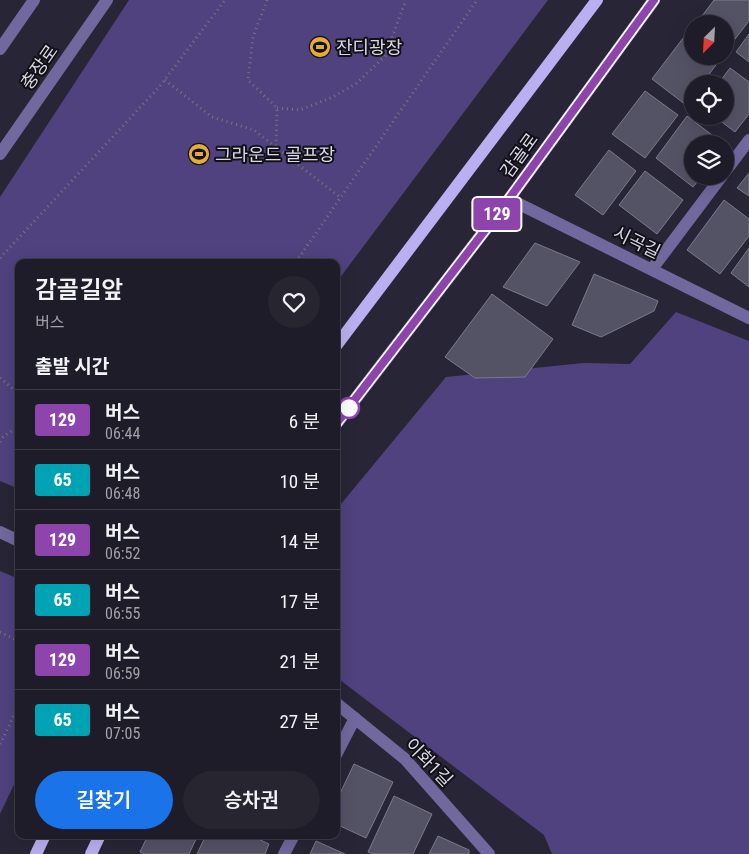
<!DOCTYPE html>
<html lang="ko">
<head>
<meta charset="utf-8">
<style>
  body { margin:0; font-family:"Roboto Condensed","Noto Sans KR",sans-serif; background:#262530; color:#f1f3f6; height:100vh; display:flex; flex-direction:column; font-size:19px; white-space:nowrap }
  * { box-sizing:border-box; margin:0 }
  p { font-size:16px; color:#a1a1a8 }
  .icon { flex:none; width:28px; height:28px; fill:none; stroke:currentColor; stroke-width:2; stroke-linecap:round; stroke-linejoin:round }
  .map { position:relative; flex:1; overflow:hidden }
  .drawer { position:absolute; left:15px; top:259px; width:325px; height:580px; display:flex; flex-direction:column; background:#1e1c28; border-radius:10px; box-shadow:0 5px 20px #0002,0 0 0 1px #3c3a45 }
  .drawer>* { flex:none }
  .badge { padding:0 10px; border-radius:4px; font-size:18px; line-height:32px }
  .needle { width:32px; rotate:204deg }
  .tools { position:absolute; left:684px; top:15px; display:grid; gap:10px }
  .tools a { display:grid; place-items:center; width:50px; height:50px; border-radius:50%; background:#1e1c28; box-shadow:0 5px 20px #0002,0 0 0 1px #3c3a45; font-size:25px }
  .map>.badge { position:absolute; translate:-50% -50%; box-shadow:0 0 0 2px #fff }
  h2 { padding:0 20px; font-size:19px; line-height:45px }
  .round { display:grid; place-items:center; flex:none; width:52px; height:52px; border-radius:26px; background:#262530 }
  .summary { display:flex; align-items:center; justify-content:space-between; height:85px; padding:0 20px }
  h1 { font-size:24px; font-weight:600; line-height:38px }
  .cta { display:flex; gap:10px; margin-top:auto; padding:10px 20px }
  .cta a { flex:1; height:58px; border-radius:30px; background:#1a73e8; color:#fff; font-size:20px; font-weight:600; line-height:58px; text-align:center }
  .cta a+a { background:#262530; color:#f1f3f6 }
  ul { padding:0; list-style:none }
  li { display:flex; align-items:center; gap:15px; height:60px; padding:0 20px; border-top:1px solid #3c3a45 }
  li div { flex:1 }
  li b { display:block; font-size:19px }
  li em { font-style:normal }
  li .badge { min-width:55px; font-weight:700; text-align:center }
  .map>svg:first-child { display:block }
</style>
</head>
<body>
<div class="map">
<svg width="749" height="854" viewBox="0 0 749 854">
  <rect width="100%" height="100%" fill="#282536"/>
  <g fill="#4f427e">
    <path d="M 129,0 L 548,0 L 336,283 L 336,262 L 19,262 L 19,489 L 0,481 L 0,197 Z"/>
    <path d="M 676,312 L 749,341 L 749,854 L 552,854 L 544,835 L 336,677 L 336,510 L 446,377 L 583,363 L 630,364 Z"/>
    <path d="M 0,571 L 19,579 L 19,774 L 0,814 Z"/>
  </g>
  <g fill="#545265" stroke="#7d7a8f">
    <path d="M 714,0 L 749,0 L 749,21 L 725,52 L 725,24 L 696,24 Z"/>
    <path d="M 687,33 L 692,37 L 692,56 L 719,56 L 721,58 L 702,84 L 692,84 L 692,96 L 686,105 L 652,79 Z"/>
    <path d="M 749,34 L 749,62 L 736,52 Z"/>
    <path d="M 730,68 L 749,82 L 749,114 L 735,132 L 714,116 L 725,116 L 725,84 L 718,84 Z"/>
    <path d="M 645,91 L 678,115 L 645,158 L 612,134 Z"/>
    <path d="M 687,116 L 724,144 L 692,144 L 692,176 L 702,176 L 693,187 L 656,158 Z"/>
    <path d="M 609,150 L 636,171 L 603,215 L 575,195 Z"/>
    <path d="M 645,171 L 683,200 L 657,234 L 619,205 Z"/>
    <path d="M 749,173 L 749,196 L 737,188 Z"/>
    <path d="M 724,200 L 749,219 L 749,236 L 720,274 L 687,250 Z"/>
    <path d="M 535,243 L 580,262 L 547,306 L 503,287 Z"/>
    <path d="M 749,248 L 749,287 L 731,273 Z"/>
    <path d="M 594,274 L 658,301 L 654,311 L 601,337 L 572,325 Z"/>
    <path d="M 492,294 L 553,339 L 525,377 L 475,378 L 445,357 Z"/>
    <path d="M 354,764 L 393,782 L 366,838 L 336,824 L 336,802 Z"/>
    <path d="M 394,796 L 432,814 L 413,854 L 373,854 L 368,852 Z"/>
    <path d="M 148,835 L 198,835 L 189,854 L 144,854 L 140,852 Z"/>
    <path d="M 206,835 L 250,835 L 269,844 L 265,854 L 197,854 Z"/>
    <path d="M 438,836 L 469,850 L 469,854 L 429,854 Z"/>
    <path d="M 316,841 L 345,854 L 310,854 Z"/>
  </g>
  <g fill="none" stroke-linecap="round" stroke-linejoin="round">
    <g stroke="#767483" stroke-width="3" stroke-dasharray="1 4" stroke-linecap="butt">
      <path d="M 267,0 L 253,37 L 248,80 L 277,108 L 276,146"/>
      <path d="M 165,80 L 212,117 L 254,130 L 341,198"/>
      <path d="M 277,108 L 300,110 L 333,97 L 357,83 L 385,56 L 406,0"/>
      <path d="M 0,258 L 160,86 L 225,0"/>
      <path d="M 296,262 L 477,0"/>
      <path d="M 0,378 L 19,394"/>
      <path d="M 0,442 L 3,437 L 19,426"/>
      <path d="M 0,632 L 19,641"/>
      <path d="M 0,744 L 19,705"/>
    </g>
    <g stroke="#71689d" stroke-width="12">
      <path d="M 0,49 L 34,0"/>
      <path d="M 0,154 L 107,0"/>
      <path d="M 725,172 L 749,140"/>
      <path d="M 509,199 L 749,318"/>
      <path d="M 652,269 L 722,176"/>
      <path d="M 0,532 L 19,541"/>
      <path d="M 336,703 L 405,759 L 489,854"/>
      <path d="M 336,755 L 355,718"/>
      <path d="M 284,854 L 294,835"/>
    </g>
    <g stroke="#bab0f1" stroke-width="12">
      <path d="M 336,346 L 597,0"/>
      <path d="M 336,424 L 509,199 L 654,0"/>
      <path d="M 36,854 L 45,835"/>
      <path d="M 91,854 L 100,835"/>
    </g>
  </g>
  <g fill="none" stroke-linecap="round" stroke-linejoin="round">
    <g stroke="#fff" stroke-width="11">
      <path id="line" d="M 336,424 L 509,199 L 654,0"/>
    </g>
    <use href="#line" stroke="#8e44ad" stroke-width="8"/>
  </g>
  <defs>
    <g id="stadium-disc" transform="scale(1.125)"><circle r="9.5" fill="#e6ad36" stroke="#111017"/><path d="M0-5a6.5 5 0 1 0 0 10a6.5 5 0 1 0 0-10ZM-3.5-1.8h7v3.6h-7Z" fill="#111"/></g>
  </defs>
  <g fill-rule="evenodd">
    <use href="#stadium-disc" x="320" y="47"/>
    <use href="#stadium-disc" x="199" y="154"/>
  </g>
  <circle fill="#fff" stroke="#8e44ad" stroke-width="2.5" cx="349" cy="408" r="10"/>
  <g text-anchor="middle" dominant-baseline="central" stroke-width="4" stroke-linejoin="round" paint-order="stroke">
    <g font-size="18" fill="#d9d8e3" stroke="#111017" text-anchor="start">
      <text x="336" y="47">잔디광장</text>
      <text x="215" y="154">그라운드 골프장</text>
    </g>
    <g font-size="18" fill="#d9d8e3" stroke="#111017">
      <text transform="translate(39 67) rotate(-55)">충장로</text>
      <text transform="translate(519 155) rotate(-54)">감골로</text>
      <text transform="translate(637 242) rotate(26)">시곡길</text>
      <text transform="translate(429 762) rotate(46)">이화1길</text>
    </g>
  </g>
</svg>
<div class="tools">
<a><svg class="needle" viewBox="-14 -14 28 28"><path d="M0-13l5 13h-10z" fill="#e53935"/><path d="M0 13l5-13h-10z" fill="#a1a1a8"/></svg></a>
<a><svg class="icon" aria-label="locate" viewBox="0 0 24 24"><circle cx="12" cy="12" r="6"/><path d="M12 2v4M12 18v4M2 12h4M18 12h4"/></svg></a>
<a><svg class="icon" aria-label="layers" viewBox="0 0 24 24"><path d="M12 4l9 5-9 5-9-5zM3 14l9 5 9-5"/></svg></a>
</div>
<b class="badge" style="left:497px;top:214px;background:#8e44ad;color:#fff">129</b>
<section class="drawer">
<div class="summary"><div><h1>감골길앞</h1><p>버스</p></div><a class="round"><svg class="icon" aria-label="heart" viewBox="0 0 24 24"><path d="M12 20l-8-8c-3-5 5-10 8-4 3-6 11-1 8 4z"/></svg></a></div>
<h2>출발 시간</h2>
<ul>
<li><span class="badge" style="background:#8e44ad;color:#fff">129</span><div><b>버스</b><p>06:44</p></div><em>6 분</em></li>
<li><span class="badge" style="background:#00a3b4;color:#fff">65</span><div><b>버스</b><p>06:48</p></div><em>10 분</em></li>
<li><span class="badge" style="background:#8e44ad;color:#fff">129</span><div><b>버스</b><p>06:52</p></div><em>14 분</em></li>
<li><span class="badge" style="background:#00a3b4;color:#fff">65</span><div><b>버스</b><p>06:55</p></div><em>17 분</em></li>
<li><span class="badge" style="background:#8e44ad;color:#fff">129</span><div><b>버스</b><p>06:59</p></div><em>21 분</em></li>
<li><span class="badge" style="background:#00a3b4;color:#fff">65</span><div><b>버스</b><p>07:05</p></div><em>27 분</em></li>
</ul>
<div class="cta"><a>길찾기</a><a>승차권</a></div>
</section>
</div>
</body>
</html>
